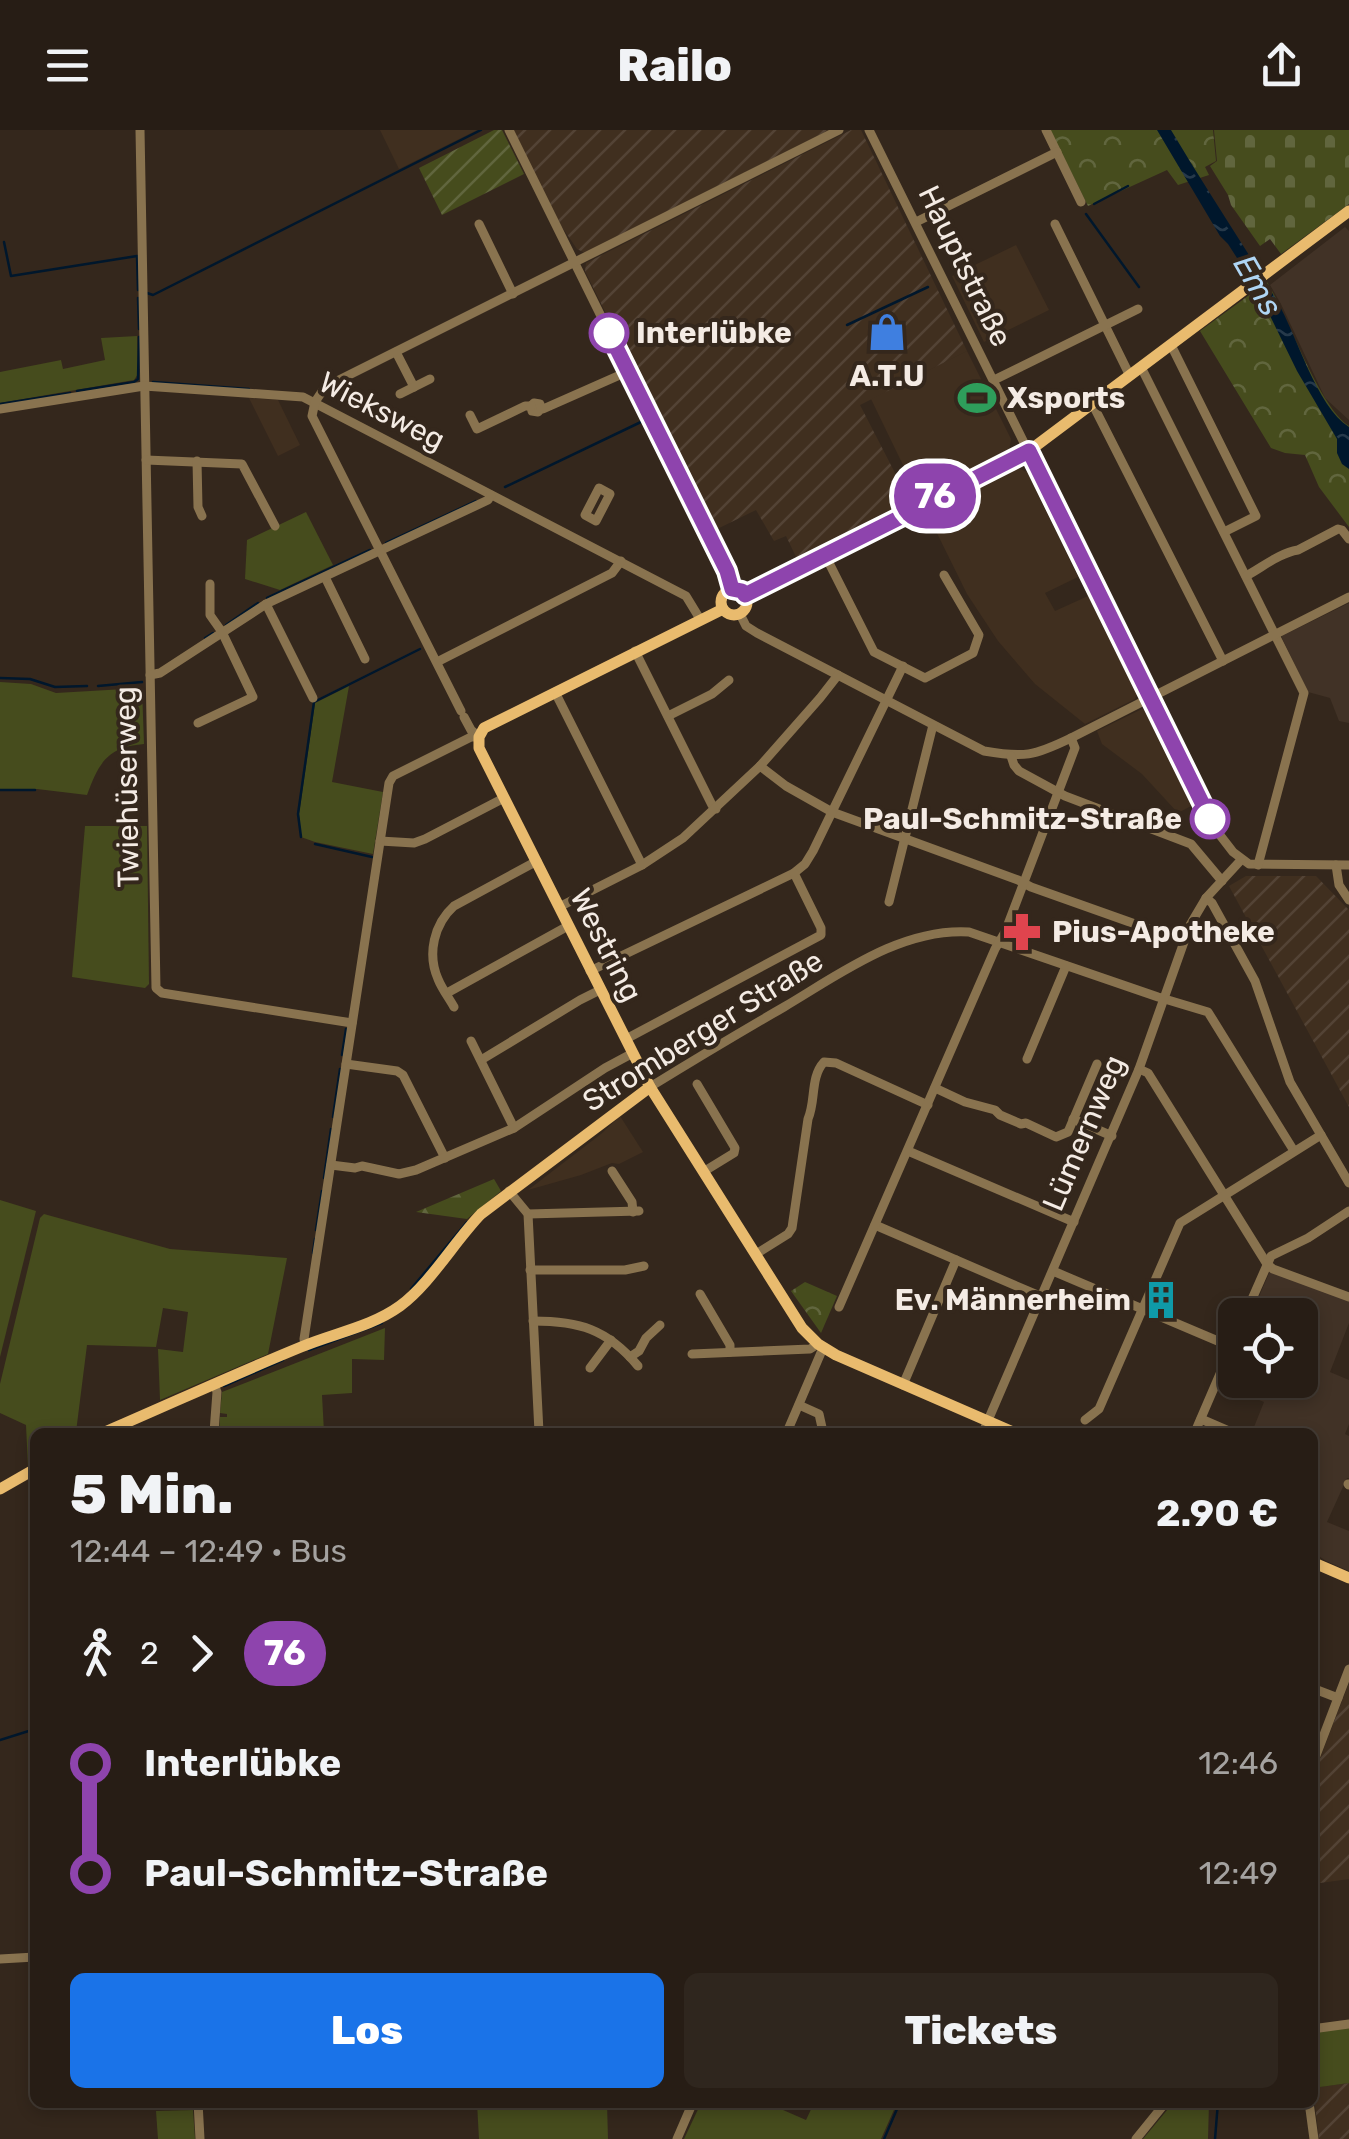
<!DOCTYPE html>
<html lang="de">
<head>
<meta charset="utf-8">
<style>
  body { margin:0; font-family:Rubik,sans-serif; background:#2f261e; color:#f1f3f6; height:100vh; display:flex; flex-direction:column; font-size:38px; white-space:nowrap }
  * { box-sizing:border-box; margin:0 }
  p { font-size:32px; color:#a4a2a0 }
  .icon { flex:none; width:55px; height:55px; fill:none; stroke:currentColor; stroke-width:2; stroke-linecap:round; stroke-linejoin:round }
  .map { position:relative; flex:1; overflow:hidden }
  .drawer { position:absolute; left:30px; top:1298px; width:1288px; height:680px; display:flex; flex-direction:column; background:#271d15; border-radius:15px; box-shadow:0 5px 15px #0003,0 0 0 2px #433b34 }
  .drawer>* { flex:none }
  .badge { padding:0 20px; border-radius:32px; font-size:35px; line-height:65px }
  .controls { position:absolute; left:1218px; top:1168px; display:grid; gap:20px }
  .controls a { display:grid; place-items:center; width:100px; height:100px; border-radius:15px; background:#271d15; box-shadow:0 5px 15px #0003,0 0 0 2px #433b34; font-size:50px }
  .map>.badge { position:absolute; translate:-50% -50%; box-shadow:0 0 0 5px #fff }
  .legs { display:flex; align-items:center; gap:15px; height:110px; padding:0 40px; font-size:32px }
  .legs p { margin-inline-start:auto }
  .overview { display:flex; align-items:center; justify-content:space-between; height:170px; padding:0 40px }
  h1 { font-size:55px; font-weight:800; line-height:75px }
  .action { display:flex; gap:20px; margin-top:auto; padding:20px 40px }
  .action a { flex:1; height:115px; border-radius:15px; background:#1a73e8; color:#fff; font-size:40px; font-weight:800; line-height:115px; text-align:center }
  .action a+a { background:#2f261e; color:#f1f3f6 }
  ul { padding:0 40px; list-style:none }
  li { display:flex; align-items:center; gap:35px; height:110px; font-size:38px }
  li i { display:grid; place-items:center; width:15px; height:100%; margin:0 12px; background:currentColor }
  li i::after { content:''; width:25px; height:25px; margin:-12px; border:8px solid; border-radius:50%; background:#271d15 }
  li p { margin-inline-start:auto }
  li:first-child i { background:linear-gradient(#0000 50%,currentColor 0) }
  li:last-child i { background:linear-gradient(currentColor 50%,#0000 0) }
  header { display:flex; justify-content:space-between; align-items:center; height:130px; padding:0 40px; background:#271d15; font-size:45px; font-weight:800 }
  .map>svg:first-child { display:block }
</style>
</head>
<body>
<header><svg class="icon" aria-label="menu" viewBox="0 0 24 24"><path d="M4 6h16M4 12h16M4 18h16"/></svg>Railo<svg class="icon" aria-label="share" viewBox="0 0 24 24"><path d="M12 15V3M7 8l5-5 5 5M5 13v7h14v-7"/></svg></header>
<div class="map">
<svg width="1349" height="2009" viewBox="0 0 1349 2009">
  <defs>
    <pattern id="industrial-furrows" width="10" height="10" patternUnits="userSpaceOnUse" patternTransform="scale(2.5)"><rect width="10" height="10" fill="#402f1f"/><path d="M-1 1l2-2M0 10L10 0M9 11l2-2" fill="none" stroke="#534335"/></pattern>
    <pattern id="forest-firs" width="22" height="20" patternUnits="userSpaceOnUse" patternTransform="scale(2.5)"><rect width="22" height="20" fill="#464c1d"/><path d="M5 1l3.5 6h-7zM16 11l3.5 6h-7z" fill="#61663e"/></pattern>
    <pattern id="cemetery-stones" width="16" height="16" patternUnits="userSpaceOnUse" patternTransform="scale(2.5)"><rect width="16" height="16" fill="#464c1d"/><path d="M2 7V4a2 2 0 0 1 4 0v3zM10 15v-3a2 2 0 0 1 4 0v3z" fill="#61663e"/></pattern>
    <pattern id="park-crowns" width="20" height="18" patternUnits="userSpaceOnUse" patternTransform="scale(2.5)"><rect width="20" height="18" fill="#464c1d"/><path d="M2 6a3 3 0 1 1 6 0M12 15a3 3 0 1 1 6 0" fill="none" stroke="#61663e"/></pattern>
    <pattern id="garden-furrows" width="10" height="10" patternUnits="userSpaceOnUse" patternTransform="scale(2.5)"><rect width="10" height="10" fill="#464c1d"/><path d="M-1 1l2-2M0 10L10 0M9 11l2-2" fill="none" stroke="#61663e"/></pattern>
    <pattern id="water-ripples" width="26" height="14" patternUnits="userSpaceOnUse" patternTransform="scale(2.5)"><rect width="26" height="14" fill="#00172c"/><path d="M2 4q2-2 4 0t4 0M15 11q2-2 4 0t4 0" fill="none" stroke="#26394a"/></pattern>
  </defs>
  <rect width="100%" height="100%" fill="#34271c"/>
  <g fill="#402f1f">
    <path d="M 380,0 L 477,0 L 399,39 Z"/>
    <path d="M 1016,115 L 1049,180 L 984,212 L 952,146 Z"/>
    <path d="M 967,221 L 1011,309 L 1009,321 L 918,366 L 871,269 Z"/>
    <path d="M 249,268 L 278,270 L 300,315 L 278,326 Z"/>
    <path d="M 1016,337 L 1027,342 L 1078,447 L 1045,463 L 1055,481 L 1088,466 L 1137,564 L 1135,569 L 1085,594 L 1035,554 L 998,511 L 967,464 L 926,381 Z"/>
    <path d="M 1142,579 L 1146,581 L 1193,675 L 1178,683 L 1142,644 L 1102,614 L 1097,601 Z"/>
    <path d="M 620,986 L 643,1022 L 619,1034 L 612,1033 L 581,1045 L 528,1060 L 601,1004 Z"/>
  </g>
  <g fill="url(#industrial-furrows)">
    <path d="M 513,0 L 829,0 L 585,123 L 577,119 L 562,97 Z"/>
    <path d="M 851,0 L 861,0 L 967,221 L 860,275 L 911,374 L 798,431 L 786,406 L 774,411 L 756,380 L 713,401 L 585,141 L 586,133 Z"/>
    <path d="M 1246,746 L 1316,746 L 1349,780 L 1349,977 L 1229,756 Z"/>
    <path d="M 1349,1553 L 1349,1749 L 1313,1754 L 1312,1649 Z"/>
    <path d="M 1349,1953 L 1349,2009 L 1319,2009 L 1313,1958 Z"/>
  </g>
  <g fill="#413226">
    <path d="M 1345,97 L 1349,101 L 1349,290 L 1325,268 L 1281,174 L 1270,155 Z"/>
    <path d="M 1349,473 L 1349,593 L 1339,591 L 1330,568 L 1308,562 L 1282,508 L 1282,506 Z"/>
    <path d="M 1270,1141 L 1349,1171 L 1349,1193 L 1330,1242 L 1349,1250 L 1349,1294 L 1345,1304 L 1349,1306 L 1349,1348 L 1347,1348 L 1327,1392 L 1349,1401 L 1349,1441 L 1326,1431 L 1313,1422 L 1312,1302 L 1252,1302 L 1264,1272 L 1222,1255 L 1235,1224 L 1235,1250 L 1300,1250 L 1300,1185 L 1251,1185 Z"/>
  </g>
  <g fill="#464c1d">
    <path d="M 137,206 L 138,244 L 134,250 L 0,273 L 0,242 L 61,230 L 63,239 L 105,230 L 101,208 Z"/>
    <path d="M 306,382 L 333,435 L 280,460 L 245,449 L 247,410 Z"/>
    <path d="M 0,552 L 31,554 L 56,563 L 142,558 L 144,614 C 107,617 99,633 87,665 L 37,659 L 0,659 Z"/>
    <path d="M 349,556 L 332,652 L 383,662 L 373,724 L 315,712 L 301,707 L 299,684 L 315,573 Z"/>
    <path d="M 85,696 L 147,696 L 149,854 L 145,858 L 72,847 Z"/>
    <path d="M 0,1070 L 36,1081 L 0,1227 Z"/>
    <path d="M 44,1084 L 170,1119 L 287,1128 L 268,1224 L 160,1270 L 158,1219 L 183,1222 L 188,1182 L 163,1178 L 156,1217 L 87,1215 L 76,1302 L 35,1302 L 35,1333 L 28,1337 L 26,1295 L 0,1283 L 0,1254 L 40,1088 Z"/>
    <path d="M 385,1198 L 384,1230 L 352,1229 L 352,1263 L 322,1265 L 324,1302 L 219,1302 L 220,1287 L 227,1287 L 227,1284 L 220,1283 L 222,1262 Z"/>
    <path d="M 1349,1897 L 1349,1953 L 1313,1958 L 1312,1902 Z"/>
    <path d="M 477,1973 L 607,1973 L 608,2009 L 479,2009 Z"/>
    <path d="M 701,1973 L 767,1973 L 806,1990 L 814,1973 L 897,1973 L 881,2009 L 684,2009 Z"/>
    <path d="M 1173,1973 L 1209,1973 L 1208,2009 L 1143,2009 Z"/>
    <path d="M 193,1980 L 195,2009 L 158,2009 L 156,1981 Z"/>
  </g>
  <path fill="url(#forest-firs)" d="M 494,1049 L 501,1061 L 467,1089 L 416,1082 Z"/>
  <path fill="url(#cemetery-stones)" d="M 1214,0 L 1349,0 L 1349,74 L 1281,124 L 1270,109 L 1260,116 L 1231,75 L 1228,65 L 1210,36 L 1217,31 Z"/>
  <g fill="url(#park-crowns)">
    <path d="M 1050,0 L 1213,0 L 1216,31 L 1205,37 L 1209,45 L 1178,55 L 1167,40 L 1088,76 Z"/>
    <path d="M 1267,152 C 1289,188 1318,275 1349,296 L 1349,397 L 1319,357 L 1305,325 L 1285,323 L 1271,318 L 1200,201 Z"/>
    <path d="M 805,1152 L 837,1166 L 821,1203 L 791,1161 Z"/>
  </g>
  <path fill="url(#garden-furrows)" d="M 494,0 L 502,0 L 524,44 L 442,85 L 419,38 Z"/>
  <path fill="url(#water-ripples)" d="M 1157,0 L 1171,0 C 1205,58 1243,113 1277,171 C 1297,205 1316,276 1349,297 L 1349,339 L 1342,334 L 1337,323 L 1337,309 L 1297,241 L 1257,159 L 1228,114 L 1220,106 Z"/>
  <g fill="none" stroke-linecap="round" stroke-linejoin="round">
    <g stroke="#00172c" stroke-width="2.5">
      <path d="M 1094,74 L 1128,56"/>
      <path d="M 1086,84 L 1139,157"/>
      <path d="M 4,112 L 11,146 L 137,126 L 138,160"/>
      <path d="M 147,163 L 153,165 L 481,0"/>
      <path d="M 138,168 L 139,199"/>
      <path d="M 847,195 L 928,157"/>
      <path d="M 153,252 L 249,259"/>
      <path d="M 77,261 L 134,252 L 138,249 L 139,207"/>
      <path d="M 0,274 L 70,263"/>
      <path d="M 505,357 L 643,291"/>
      <path d="M 386,413 L 476,371"/>
      <path d="M 267,468 L 370,420"/>
      <path d="M 226,495 L 258,473"/>
      <path d="M 205,508 L 213,503"/>
      <path d="M 0,548 L 30,549 L 55,557 L 87,556"/>
      <path d="M 98,556 L 142,552"/>
      <path d="M 0,660 L 35,660"/>
      <path d="M 301,707 L 298,684 L 314,572 L 420,519"/>
      <path d="M 315,714 L 372,727"/>
      <path d="M 342,925 L 346,899"/>
      <path d="M 333,987 L 340,939"/>
      <path d="M 324,1048 L 331,999"/>
      <path d="M 316,1100 L 322,1061"/>
      <path d="M 313,1123 L 315,1109"/>
      <path d="M 411,1159 L 467,1092"/>
      <path d="M 309,1220 L 382,1193"/>
      <path d="M 224,1256 L 283,1230"/>
      <path d="M 92,1302 L 98,1300"/>
      <path d="M 0,1610 L 35,1599"/>
      <path d="M 884,2009 L 900,1972"/>
      <path d="M 1215,2009 L 1218,1972"/>
    </g>
    <g stroke="#89734f" stroke-width="9">
      <path d="M 140,0 L 156,858 L 162,863 L 352,893"/>
      <path d="M 509,0 L 727,441 L 732,459"/>
      <path d="M 869,0 L 1216,700 L 1233,722 L 1249,734 L 1349,735"/>
      <path d="M 1046,0 L 1081,72"/>
      <path d="M 916,92 L 1057,22"/>
      <path d="M 479,94 L 513,164"/>
      <path d="M 1055,94 L 1130,246"/>
      <path d="M 1171,215 L 1256,386 L 1224,402"/>
      <path d="M 396,222 L 414,257"/>
      <path d="M 1141,237 L 1304,563 L 1258,735"/>
      <path d="M 994,250 L 1138,179"/>
      <path d="M 400,264 L 430,249"/>
      <path d="M 534,273 L 540,274 L 541,278 L 538,282 L 532,281 L 531,276 Z"/>
      <path d="M 1093,275 L 1223,531"/>
      <path d="M 541,278 L 543,279 L 629,241"/>
      <path d="M 0,279 L 144,256 L 303,267 L 686,466 L 700,489"/>
      <path d="M 470,285 L 477,299 L 525,276 L 531,276"/>
      <path d="M 146,330 L 242,334 L 275,396"/>
      <path d="M 197,331 L 198,377 L 202,386"/>
      <path d="M 599,358 L 610,364 L 596,391 L 585,385 Z"/>
      <path d="M 825,425 L 874,522 L 925,548 L 973,523 L 979,505 L 944,445"/>
      <path d="M 1246,446 C 1263,437 1279,423 1298,420 L 1338,399 L 1342,400 L 1349,409"/>
      <path d="M 325,447 L 365,529"/>
      <path d="M 266,474 L 313,568"/>
      <path d="M 740,484 L 746,496 L 757,503 L 984,621 C 1024,628 1034,626 1071,608 L 1349,467"/>
      <path d="M 635,521 L 712,675 L 716,679"/>
      <path d="M 437,532 L 612,443 L 621,431"/>
      <path d="M 150,545 L 160,543 L 266,474 L 488,370 L 491,365"/>
      <path d="M 555,562 L 642,735"/>
      <path d="M 461,581 L 312,286 L 315,272 L 325,257 L 839,0"/>
      <path d="M 668,586 L 712,564 L 729,550"/>
      <path d="M 198,593 L 253,567 L 222,502 L 210,485 L 210,454"/>
      <path d="M 1011,626 L 1014,635 L 1019,641 L 1065,666 L 1191,714 L 1222,751"/>
      <path d="M 760,636 L 786,656 L 832,682 L 1018,750 L 1031,757 L 1183,811"/>
      <path d="M 380,711 L 414,713 L 425,709 L 504,668"/>
      <path d="M 1336,735 L 1339,755 L 1349,770"/>
      <path d="M 1206,768 L 1212,773 L 1255,851 L 1290,952 L 1349,1053"/>
      <path d="M 889,772 L 933,595"/>
      <path d="M 559,777 L 642,735 L 683,708 L 760,636 L 820,568 L 838,545"/>
      <path d="M 590,841 L 794,743 L 805,734 L 813,721 L 903,536"/>
      <path d="M 447,863 L 568,796"/>
      <path d="M 454,877 C 449,868 442,859 438,849 C 427,824 434,794 454,776 L 537,731"/>
      <path d="M 626,909 L 821,805 L 821,798 L 794,743"/>
      <path d="M 471,911 L 514,998"/>
      <path d="M 1027,929 L 1066,836"/>
      <path d="M 481,930 L 580,870 L 600,860"/>
      <path d="M 346,934 L 397,941 L 403,945 L 445,1028"/>
      <path d="M 1139,939 L 1148,943 L 1267,1134 L 1273,1139 L 1349,1167"/>
      <path d="M 697,954 L 735,1018 L 734,1023 L 703,1042"/>
      <path d="M 650,957 C 694,930 739,903 784,877 C 840,844 901,798 969,802 L 1158,867 L 1208,882 L 1294,1021"/>
      <path d="M 935,958 L 965,972 L 995,980 L 1000,985 L 1021,994 L 1026,993 L 1056,1007 L 1068,1002 L 1097,934"/>
      <path d="M 1073,989 L 1112,1006"/>
      <path d="M 908,1021 L 1074,1092"/>
      <path d="M 331,1035 L 355,1038 L 362,1036 L 399,1044 L 416,1040 L 514,998 L 605,938 L 633,923"/>
      <path d="M 612,1041 L 632,1072 L 633,1082"/>
      <path d="M 509,1061 L 528,1084 L 539,1302"/>
      <path d="M 528,1084 L 639,1081"/>
      <path d="M 875,1095 L 1042,1167"/>
      <path d="M 756,1124 L 788,1104 L 792,1098 L 808,989 C 816,971 810,947 824,932 L 836,933 L 928,975"/>
      <path d="M 530,1140 L 625,1140 L 644,1136"/>
      <path d="M 1053,1141 L 1232,1217"/>
      <path d="M 700,1164 L 730,1215 L 730,1222"/>
      <path d="M 839,1177 L 995,819 L 1005,802 L 1075,618 L 1071,608"/>
      <path d="M 1245,1185 L 1271,1126 L 1308,1108 L 1349,1081"/>
      <path d="M 533,1191 C 579,1191 607,1199 638,1236"/>
      <path d="M 305,1215 L 304,1209 L 389,653 L 393,646 L 471,607 L 479,607 L 471,600 L 464,587"/>
      <path d="M 692,1224 L 810,1219 L 818,1214"/>
      <path d="M 630,1227 L 639,1221 L 646,1208 L 660,1195"/>
      <path d="M 590,1238 L 611,1210"/>
      <path d="M 214,1254 L 217,1262 L 214,1302"/>
      <path d="M 903,1255 L 956,1130"/>
      <path d="M 799,1275 L 819,1284 L 823,1302"/>
      <path d="M 1201,1289 L 1231,1302"/>
      <path d="M 1085,1290 L 1099,1279 L 1180,1093 L 1321,1005"/>
      <path d="M 787,1302 L 823,1218"/>
      <path d="M 983,1302 L 1139,939 L 1190,795 L 1206,768 L 1241,730"/>
      <path d="M 1195,1302 L 1235,1209"/>
      <path d="M 1348,1354 L 1349,1355"/>
      <path d="M 1312,1558 L 1338,1568"/>
      <path d="M 1312,1636 L 1349,1539"/>
      <path d="M 0,1829 L 35,1827"/>
      <path d="M 1312,1899 L 1349,1894"/>
      <path d="M 198,1972 L 200,2009"/>
      <path d="M 1309,1972 L 1314,2009"/>
      <path d="M 677,2009 L 693,1972"/>
      <path d="M 1136,2009 L 1166,1972"/>
    </g>
    <g stroke="#e9bb6e" stroke-width="11">
      <circle cx="734" cy="472" r="13"/>
      <path d="M 745,465 L 907,384 L 954,356 L 972,350 L 1029,321 L 1349,81"/>
      <path d="M 723,479 L 484,598 L 479,607 L 479,618 L 650,957 L 802,1198 L 818,1214 L 836,1225 L 1013,1302"/>
      <path d="M 105,1302 C 170,1274 235,1244 301,1217 C 334,1203 371,1197 400,1176 C 430,1154 454,1112 481,1084 L 650,957"/>
      <path d="M 0,1359 L 35,1339"/>
      <path d="M 1312,1432 L 1349,1448"/>
    </g>
  </g>
  <g fill="none" stroke-linecap="round" stroke-linejoin="round">
    <g stroke="#fff" stroke-width="22">
      <path id="line-1" d="M 609,203 L 727,441 L 732,459 L 742,461 L 745,465 L 907,384 L 954,356 L 972,350 L 1029,321 L 1210,689"/>
    </g>
    <use href="#line-1" stroke="#8e44ad" stroke-width="15"/>
  </g>
  <defs>
    <g id="shop-bare" transform="scale(3)"><path d="M-5-2.5h2.3a2.7 3.5 0 0 1 5.4 0H5L5.5 6h-11ZM-1.5-2.5h3a1.5 2.3 0 0 0-3 0Z" fill="#3f7fe0" stroke="#34271c" stroke-width="2.5" paint-order="stroke"/></g>
    <g id="stadium-bare" transform="scale(3)"><path d="M0-5a6.5 5 0 1 0 0 10a6.5 5 0 1 0 0-10ZM-3.5-1.8h7v3.6h-7Z" fill="#2e9e5b" stroke="#34271c" stroke-width="2.5" paint-order="stroke"/></g>
    <g id="pharmacy-bare" transform="scale(3)"><path d="M-2-6h4v4h4v4h-4v4h-4v-4h-4v-4h4Z" fill="#e0444e" stroke="#34271c" stroke-width="2.5" paint-order="stroke"/></g>
    <g id="building-bare" transform="scale(3)"><path d="M-4-6H4V6H1V3H-1V6H-4ZM-2.5-4.3h1.7v1.8h-1.7ZM.8-4.3h1.7v1.8H.8ZM-2.5-1h1.7V.8h-1.7ZM.8-1h1.7V.8H.8Z" fill="#0f9aa8" stroke="#34271c" stroke-width="2.5" paint-order="stroke"/></g>
  </defs>
  <g fill-rule="evenodd">
    <use href="#shop-bare" x="887" y="202"/>
    <use href="#stadium-bare" x="977" y="268"/>
    <use href="#pharmacy-bare" x="1022" y="802"/>
    <use href="#building-bare" x="1161" y="1170"/>
  </g>
  <g fill="#fff" stroke="#8e44ad" stroke-width="5">
    <circle cx="609" cy="203" r="18"/>
    <circle cx="1210" cy="689" r="18"/>
  </g>
  <g text-anchor="middle" dominant-baseline="central" stroke-width="8" stroke-linejoin="round" paint-order="stroke">
    <g font-size="30" fill="#f4ebe4" stroke="#34271c">
      <text transform="translate(965 136) rotate(64)">Hauptstraße</text>
      <text transform="translate(382 281) rotate(27)">Wieksweg</text>
      <text transform="translate(127 657) rotate(-91)">Twiehüserweg</text>
      <text transform="translate(606 815) rotate(63)">Westring</text>
      <text transform="translate(703 901) rotate(-32)">Stromberger Straße</text>
      <text transform="translate(1084 1003) rotate(-67)">Lümernweg</text>
    </g>
    <g font-size="30" font-weight="bold" fill="#f4ebe4" stroke="#34271c" text-anchor="start">
      <text x="636" y="203">Interlübke</text>
      <text x="1182" y="689" text-anchor="end">Paul-Schmitz-Straße</text>
    </g>
    <g font-size="30" font-weight="bold" fill="#f4ebe4" stroke="#34271c" text-anchor="start">
      <text x="887" y="246" text-anchor="middle">A.T.U</text>
      <text x="1007" y="268">Xsports</text>
      <text x="1052" y="802">Pius-Apotheke</text>
      <text x="1131" y="1170" text-anchor="end">Ev. Männerheim</text>
    </g>
    <g font-size="32" font-style="italic" fill="#afd5f4" stroke="#34271c">
      <text transform="translate(1258 155) rotate(60)">Ems</text>
    </g>
  </g>
</svg>
<div class="controls">
<a><svg class="icon" aria-label="locate" viewBox="0 0 24 24"><circle cx="12" cy="12" r="6"/><path d="M12 2v4M12 18v4M2 12h4M18 12h4"/></svg></a>
</div>
<b class="badge" style="left:935px;top:366px;background:#8e44ad;color:#fff">76</b>
<section class="drawer">
<div class="overview"><div><h1>5 Min.</h1><p>12:44 – 12:49 · Bus</p></div><b>2.90 €</b></div>
<div class="legs"><svg class="icon" aria-label="walk" viewBox="0 0 24 24"><circle cx="13" cy="4" r="2"/><path d="M13 8l-2 6 4 7M11 14l-3 7M7 12l3-4h3l4 4"/></svg>2<svg class="icon" aria-label="forward" viewBox="0 0 24 24"><path d="M9 5l7 7-7 7"/></svg><b class="badge" style="background:#8e44ad;color:#fff">76</b></div>
<ul>
<li><i style="color:#8e44ad"></i><b>Interlübke</b><p>12:46</p></li>
<li><i style="color:#8e44ad"></i><b>Paul-Schmitz-Straße</b><p>12:49</p></li>
</ul>
<div class="action"><a>Los</a><a>Tickets</a></div>
</section>
</div>
</body>
</html>
